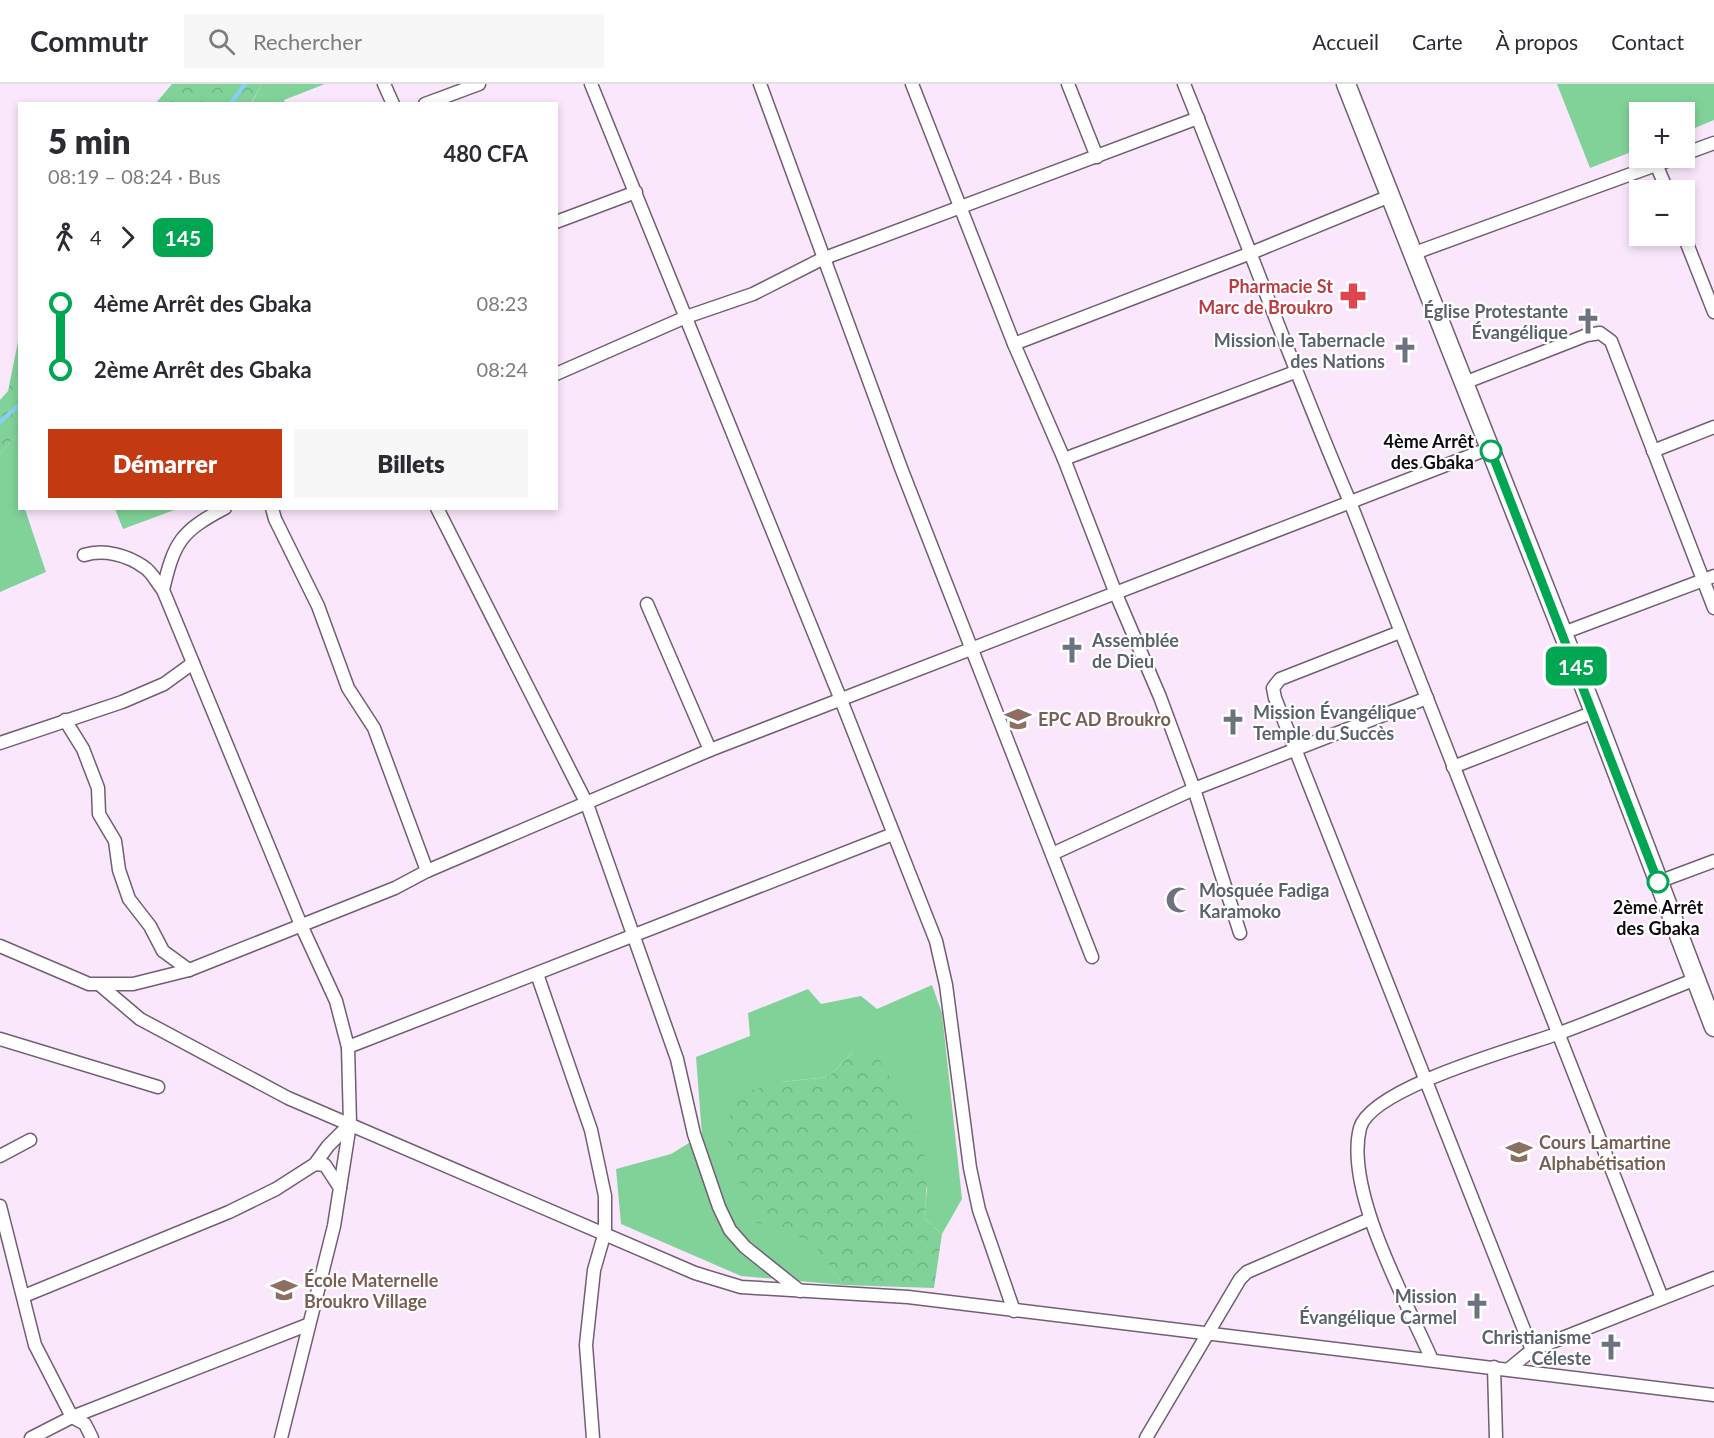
<!DOCTYPE html>
<html lang="fr">
<head>
<meta charset="utf-8">
<style>
  body { margin:0; font-family:Lato,sans-serif; background:#f7f7f7; color:#2b2b33; height:100vh; display:flex; flex-direction:column; font-size:22px; white-space:nowrap }
  * { box-sizing:border-box; margin:0 }
  p { font-size:20px; color:#7c7c81 }
  .icon { flex:none; width:33px; height:33px; fill:none; stroke:currentColor; stroke-width:2; stroke-linecap:round; stroke-linejoin:round }
  .map { position:relative; flex:1; overflow:hidden }
  .side { position:absolute; left:18px; top:18px; width:540px; height:408px; display:flex; flex-direction:column; background:#fff; border-radius:0px; box-shadow:0 3px 9px #0003 }
  .side>* { flex:none }
  .badge { padding:0 12px; border-radius:9px; font-size:21px; line-height:39px }
  .fabs { position:absolute; left:1629px; top:18px; display:grid; gap:12px }
  .fabs a { display:grid; place-items:center; width:66px; height:66px; border-radius:0px; background:#fff; box-shadow:0 3px 9px #0003; font-size:30px }
  .map>.badge { position:absolute; translate:-50% -50%; box-shadow:0 0 0 3px #fff }
  .legs { display:flex; align-items:center; gap:9px; height:66px; padding:0 30px; font-size:20px }
  .legs p { margin-inline-start:auto }
  .summary { display:flex; align-items:center; justify-content:space-between; height:102px; padding:0 30px }
  h1 { font-size:33px; font-weight:800; line-height:45px }
  .button { display:flex; gap:12px; margin-top:auto; padding:12px 30px }
  .button a { flex:1; height:69px; border-radius:0px; background:#c33a12; color:#fff; font-size:24px; font-weight:800; line-height:69px; text-align:center }
  .button a+a { background:#f7f7f7; color:#2b2b33 }
  ul { padding:0 30px; list-style:none }
  li { display:flex; align-items:center; gap:21px; height:66px; font-size:22px }
  li i { display:grid; place-items:center; width:9px; height:100%; margin:0 8px; background:currentColor }
  li i::after { content:''; width:15px; height:15px; margin:-8px; border:4px solid; border-radius:50%; background:#fff }
  li p { margin-inline-start:auto }
  li:first-child i { background:linear-gradient(#0000 50%,currentColor 0) }
  li:last-child i { background:linear-gradient(currentColor 50%,#0000 0) }
  header { display:flex; align-items:center; gap:36px; box-sizing:border-box; height:84px; padding:0 30px; background:#fff; border-bottom:2px solid #e1e1e2 }
  header strong { font-size:28px }
  nav { display:flex; gap:33px; margin-inline-start:auto; font-size:21px }
  .search { width:420px; height:54px; background:#f7f7f7; display:flex; align-items:center; gap:15px; box-sizing:border-box; padding:0 21px; border-radius:0px; color:#7c7c81; font-size:22px }
  .map>svg:first-child { display:block }
</style>
</head>
<body>
<header>
<strong>Commutr</strong>
<div class="search"><svg class="icon" aria-label="search" viewBox="0 0 24 24"><circle cx="10" cy="10" r="6"/><path d="M15 15l6 6"/></svg>Rechercher</div>
<nav><a>Accueil</a><a>Carte</a><a>À propos</a><a>Contact</a></nav>
</header>
<div class="map">
<svg width="1714" height="1354" viewBox="0 0 1714 1354">
  <defs>
    <pattern id="forest-crowns" width="20" height="18" patternUnits="userSpaceOnUse" patternTransform="scale(1.5)"><rect width="20" height="18" fill="#81d299"/><path d="M2 6a3 3 0 1 1 6 0M12 15a3 3 0 1 1 6 0" fill="none" stroke="#6eb383"/></pattern>
  </defs>
  <rect width="100%" height="100%" fill="#fbe7fc"/>
  <g fill="#81d299">
    <path d="M 262,0 L 325,0 L 284,16 L 285,19 L 251,20 Z"/>
    <path d="M 1557,0 L 1714,0 L 1714,36 L 1685,48 L 1684,28 L 1640,28 L 1639,65 L 1590,84 Z"/>
    <path d="M 19,348 L 20,424 L 25,425 L 46,488 L 0,508 L 0,370 Z"/>
    <path d="M 115,425 L 177,425 L 123,445 Z"/>
    <path d="M 932,901 L 942,929 L 962,1115 L 942,1150 L 924,1134 L 927,1104 L 853,968 L 828,993 L 781,998 L 750,1135 L 814,1158 L 843,1201 L 741,1192 L 621,1140 L 616,1085 L 671,1070 L 702,1051 L 696,973 L 750,952 L 748,929 L 808,905 L 821,920 L 861,912 L 877,925 Z"/>
  </g>
  <g fill="url(#forest-crowns)">
    <path d="M 172,0 L 262,0 L 251,19 L 156,19 Z"/>
    <path d="M 19,253 L 19,348 L 0,370 L 0,316 L 8,307 Z"/>
    <path d="M 853,968 L 877,972 C 893,999 914,1029 922,1060 C 928,1084 927,1110 924,1134 L 942,1150 L 934,1204 L 843,1201 L 813,1158 L 750,1136 L 725,1047 L 738,1010 L 781,998 L 828,993 Z"/>
  </g>
  <g fill="none" stroke-linecap="round" stroke-linejoin="round">
    <g stroke="#87cff8" stroke-width="4">
      <path d="M 230,20 L 245,0"/>
      <path d="M 0,338 L 20,320"/>
    </g>
    <g stroke="#705f71" stroke-width="15">
      <g id="street">
        <path d="M 384,0 L 393,20"/>
        <path d="M 591,0 L 841,616 L 936,857 L 946,901 L 970,1084 L 979,1126 L 1014,1227"/>
        <path d="M 760,0 L 901,384 L 1092,873"/>
        <path d="M 912,0 L 1014,260 L 1064,375 L 1116,510 L 1160,613 L 1194,705 L 1240,849"/>
        <path d="M 1068,0 L 1097,73"/>
        <path d="M 1184,0 C 1240,139 1291,280 1350,418 L 1662,1214"/>
        <path d="M 425,20 L 479,0"/>
        <path d="M 1684,70 L 1714,59"/>
        <path d="M 1656,80 L 1667,106"/>
        <path d="M 556,138 L 636,108"/>
        <path d="M 1684,152 L 1714,228"/>
        <path d="M 1412,170 L 1675,74"/>
        <path d="M 1014,260 L 1251,169 L 1390,112"/>
        <path d="M 556,290 L 686,233 L 753,210 L 822,175 L 1198,34"/>
        <path d="M 1464,299 L 1587,251 L 1600,249 L 1611,257 L 1714,524"/>
        <path d="M 1653,367 L 1714,343"/>
        <path d="M 1064,375 L 1295,288"/>
        <path d="M 225,424 C 181,447 174,458 163,506 L 301,841 L 336,917 L 348,963 L 350,1040 L 334,1142 L 281,1354"/>
        <path d="M 272,424 L 275,435 L 318,522 L 348,604 L 374,644 L 427,787"/>
        <path d="M 437,424 L 587,720 L 677,975 L 694,1050 L 719,1123 L 730,1146 L 745,1163 L 800,1207"/>
        <path d="M 84,471 C 104,465 127,471 144,483 C 152,488 157,499 163,506"/>
        <path d="M 647,520 L 710,666"/>
        <path d="M 1400,548 L 1280,595 L 1273,604 L 1275,614 L 1532,1266"/>
        <path d="M 1563,549 L 1714,492"/>
        <path d="M 65,636 L 83,665 L 98,704 L 99,730 L 115,757 L 119,786 L 129,815 L 150,842 L 163,867 L 189,886"/>
        <path d="M 0,659 L 122,618 L 164,600 L 193,579"/>
        <path d="M 1453,683 L 1594,628"/>
        <path d="M 1052,770 L 1194,705 L 1427,614"/>
        <path d="M 1658,798 L 1714,777"/>
        <path d="M 0,862 L 89,900 L 133,900 L 189,886 L 395,804 L 427,787 L 710,666 L 1490,364"/>
        <path d="M 537,890 L 591,1046 L 605,1112 L 605,1148 L 594,1186 L 586,1261 L 593,1354"/>
        <path d="M 100,901 L 140,935 L 288,1014 L 695,1189 L 741,1203 L 908,1213 L 1714,1311"/>
        <path d="M 0,955 L 158,1003"/>
        <path d="M 348,963 L 893,750"/>
        <path d="M 0,1072 L 30,1056"/>
        <path d="M 315,1080 L 325,1081 L 340,1104"/>
        <path d="M 0,1122 L 35,1261 L 72,1333 L 85,1340 L 92,1354"/>
        <path d="M 24,1212 L 229,1128 L 276,1105 L 315,1080 L 328,1062 L 350,1040"/>
        <path d="M 1432,1276 C 1407,1218 1344,1107 1360,1044 C 1371,1004 1517,964 1557,950 C 1604,933 1650,913 1696,895"/>
        <path d="M 1494,1283 L 1496,1354"/>
        <path d="M 1509,1285 L 1532,1266 L 1714,1194"/>
        <path d="M 31,1354 L 72,1333 L 307,1241"/>
        <path d="M 1146,1354 L 1240,1195 L 1247,1188 L 1370,1135"/>
      </g>
    </g>
    <g stroke="#705f71" stroke-width="21">
      <path id="secondary" d="M 1346,0 L 1594,628 L 1714,943"/>
    </g>
    <use href="#street" stroke="#fff" stroke-width="12"/>
    <use href="#secondary" stroke="#fff" stroke-width="18"/>
  </g>
  <g fill="none" stroke-linecap="round" stroke-linejoin="round">
    <g stroke="#fff" stroke-width="14">
      <path id="line-1" d="M 1491,367 L 1658,798"/>
    </g>
    <use href="#line-1" stroke="#00a651" stroke-width="9"/>
  </g>
  <defs>
    <g id="pharmacy-bare" transform="scale(2.07)"><path d="M-2-6h4v4h4v4h-4v4h-4v-4h-4v-4h4Z" fill="#e0444e" stroke="#fff" stroke-width="2.5" paint-order="stroke"/></g>
    <g id="church-bare" transform="scale(2.07)"><path d="M-1.2-6h2.4v3.5h3.3v2.4h-3.3V6h-2.4V-.1h-3.3v-2.4h3.3Z" fill="#6b7280" stroke="#fff" stroke-width="2.5" paint-order="stroke"/></g>
    <g id="school-bare" transform="scale(2.07)"><path d="M0-5L7-2L0 1L-7-2ZM-4 1L0 2.5L4 1V4Q0 6-4 4Z" fill="#8d6e63" stroke="#fff" stroke-width="2.5" paint-order="stroke"/></g>
    <g id="mosque-bare" transform="scale(2.07)"><path d="M3.5-4.9A6 6 0 1 0 3.5 4.9A5 5 0 1 1 3.5-4.9Z" fill="#6b7280" stroke="#fff" stroke-width="2.5" paint-order="stroke"/></g>
    <g id="university-bare" transform="scale(2.07)"><path d="M0-5L7-2L0 1L-7-2ZM-4 1L0 2.5L4 1V4Q0 6-4 4Z" fill="#8d6e63" stroke="#fff" stroke-width="2.5" paint-order="stroke"/></g>
  </defs>
  <g fill-rule="evenodd">
    <use href="#pharmacy-bare" x="1353" y="212"/>
    <use href="#church-bare" x="1588" y="237"/>
    <use href="#church-bare" x="1405" y="266"/>
    <use href="#church-bare" x="1072" y="566"/>
    <use href="#school-bare" x="1018" y="635"/>
    <use href="#church-bare" x="1233" y="638"/>
    <use href="#mosque-bare" x="1179" y="816"/>
    <use href="#university-bare" x="1519" y="1068"/>
    <use href="#school-bare" x="284" y="1206"/>
    <use href="#church-bare" x="1477" y="1222"/>
    <use href="#church-bare" x="1611" y="1263"/>
  </g>
  <g fill="#fff" stroke="#00a651" stroke-width="3">
    <circle cx="1491" cy="367" r="10"/>
    <circle cx="1658" cy="798" r="10"/>
  </g>
  <g text-anchor="middle" dominant-baseline="central" stroke-width="4.5" stroke-linejoin="round" paint-order="stroke">
    <g font-size="18" font-weight="bold" fill="#be3a42" stroke="#fff" text-anchor="end">
      <text x="1333" y="202">Pharmacie St<tspan x="1333" dy="21">Marc de Broukro</tspan></text>
    </g>
    <g font-size="18" font-weight="bold" fill="#5b616d" stroke="#fff" text-anchor="end">
      <text x="1568" y="227">Église Protestante<tspan x="1568" dy="21">Évangélique</tspan></text>
      <text x="1385" y="256">Mission le Tabernacle<tspan x="1385" dy="21">des Nations</tspan></text>
      <text x="1092" y="556" text-anchor="start">Assemblée<tspan x="1092" dy="21">de Dieu</tspan></text>
      <text x="1253" y="628" text-anchor="start">Mission Évangélique<tspan x="1253" dy="21">Temple du Succès</tspan></text>
      <text x="1199" y="806" text-anchor="start">Mosquée Fadiga<tspan x="1199" dy="21">Karamoko</tspan></text>
      <text x="1457" y="1212">Mission<tspan x="1457" dy="21">Évangélique Carmel</tspan></text>
      <text x="1591" y="1253">Christianisme<tspan x="1591" dy="21">Céleste</tspan></text>
    </g>
    <g font-size="18" font-weight="bold" fill="#0f0910" stroke="#fff" text-anchor="end">
      <text x="1474" y="357">4ème Arrêt<tspan x="1474" dy="21">des Gbaka</tspan></text>
      <text x="1658" y="823" text-anchor="middle">2ème Arrêt<tspan x="1658" dy="21">des Gbaka</tspan></text>
    </g>
    <g font-size="18" font-weight="bold" fill="#785e54" stroke="#fff" text-anchor="start">
      <text x="1038" y="635">EPC AD Broukro</text>
      <text x="1539" y="1058">Cours Lamartine<tspan x="1539" dy="21">Alphabétisation</tspan></text>
      <text x="304" y="1196">École Maternelle<tspan x="304" dy="21">Broukro Village</tspan></text>
    </g>
  </g>
</svg>
<div class="fabs">
<a>+</a>
<a>−</a>
</div>
<b class="badge" style="left:1576px;top:582px;background:#00a651;color:#fff">145</b>
<section class="side">
<div class="summary"><div><h1>5 min</h1><p>08:19 – 08:24 · Bus</p></div><b>480 CFA</b></div>
<div class="legs"><svg class="icon" aria-label="walk" viewBox="0 0 24 24"><circle cx="13" cy="4" r="2"/><path d="M13 8l-2 6 4 7M11 14l-3 7M7 12l3-4h3l4 4"/></svg>4<svg class="icon" aria-label="forward" viewBox="0 0 24 24"><path d="M9 5l7 7-7 7"/></svg><b class="badge" style="background:#00a651;color:#fff">145</b></div>
<ul>
<li><i style="color:#00a651"></i><b>4ème Arrêt des Gbaka</b><p>08:23</p></li>
<li><i style="color:#00a651"></i><b>2ème Arrêt des Gbaka</b><p>08:24</p></li>
</ul>
<div class="button"><a>Démarrer</a><a>Billets</a></div>
</section>
</div>
</body>
</html>
